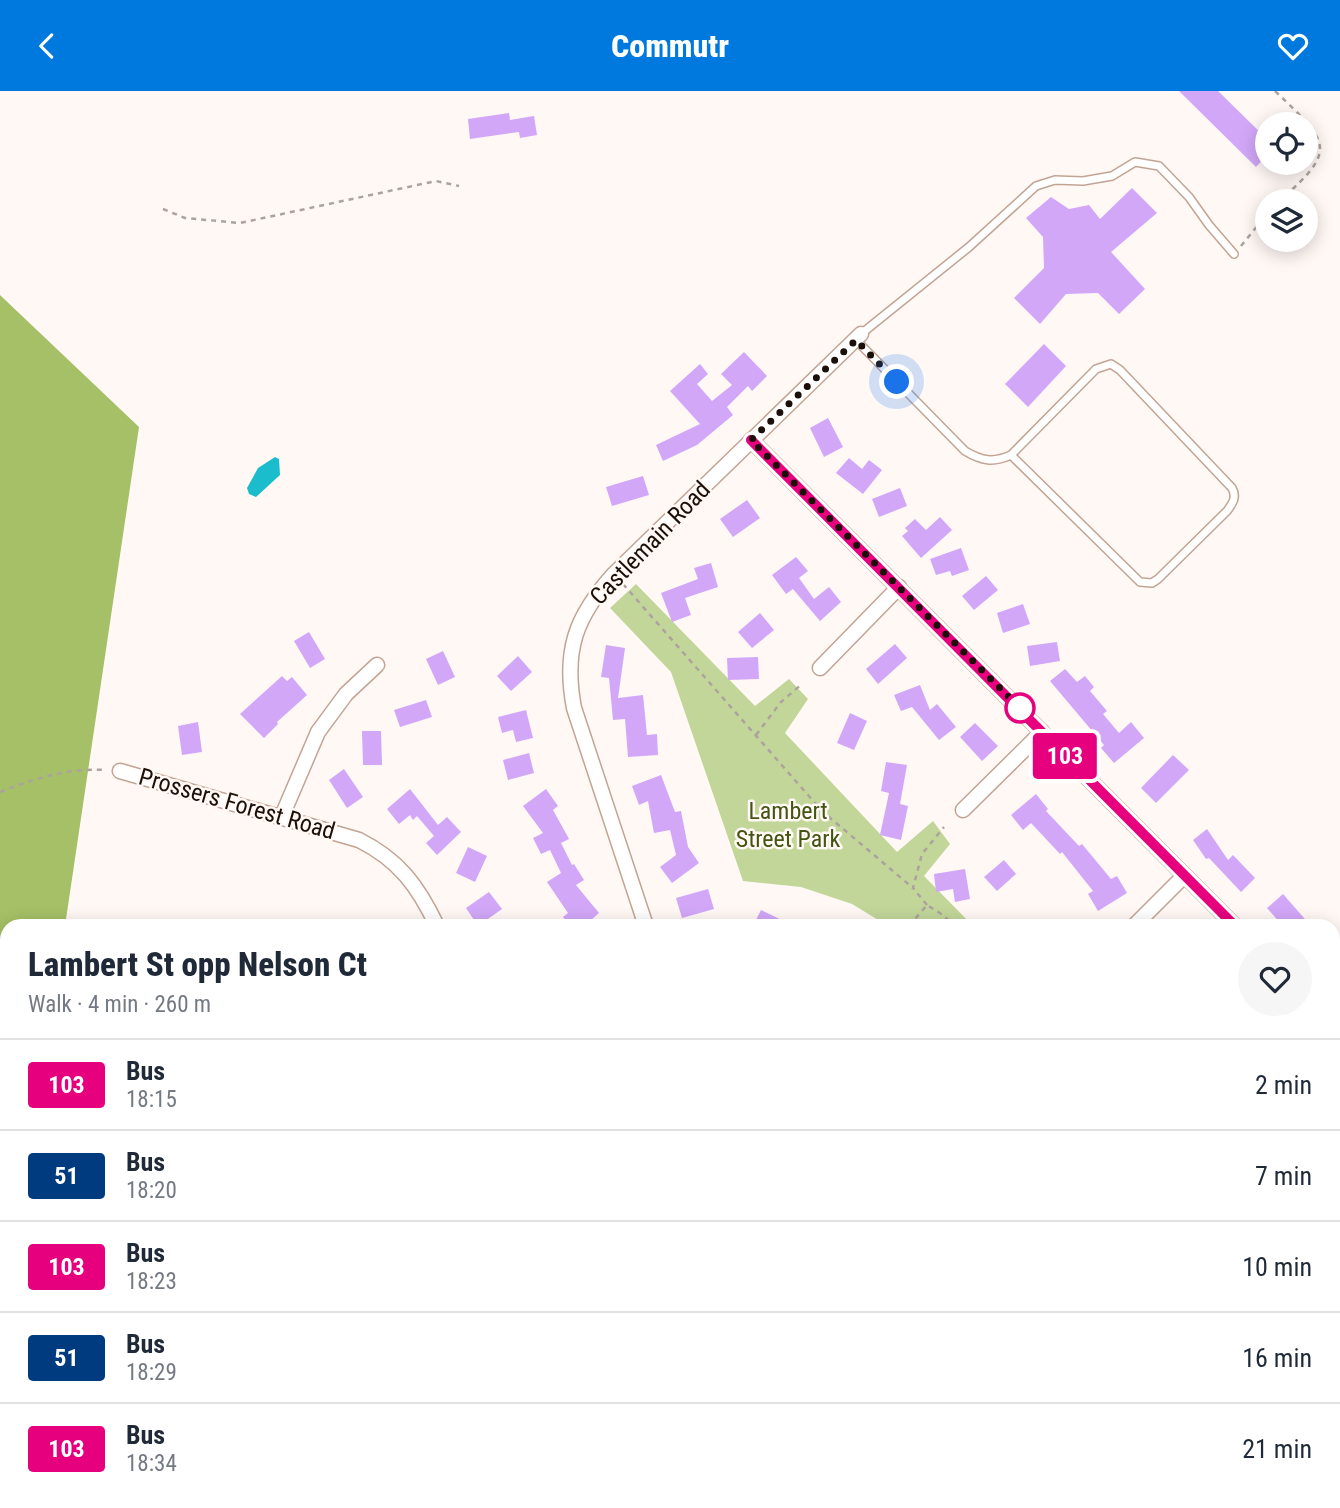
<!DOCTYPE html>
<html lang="en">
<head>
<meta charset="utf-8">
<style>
  body { margin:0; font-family:"Roboto Condensed",sans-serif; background:#f6f6f7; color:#1f2937; height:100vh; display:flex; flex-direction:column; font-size:26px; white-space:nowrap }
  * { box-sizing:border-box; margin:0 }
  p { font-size:23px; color:#747a83 }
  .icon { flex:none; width:38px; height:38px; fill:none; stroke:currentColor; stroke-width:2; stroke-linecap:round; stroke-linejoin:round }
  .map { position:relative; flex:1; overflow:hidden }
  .sheet { position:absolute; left:0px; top:828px; width:1340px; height:590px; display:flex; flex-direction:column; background:#fff; border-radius:21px 21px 0 0; box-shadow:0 4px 18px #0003 }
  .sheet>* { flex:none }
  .badge { padding:0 14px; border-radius:5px; font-size:24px; line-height:46px }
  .controls { position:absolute; left:1255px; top:21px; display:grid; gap:14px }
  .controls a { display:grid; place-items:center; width:63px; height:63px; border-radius:50%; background:#fff; box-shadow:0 4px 18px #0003; font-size:35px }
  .you { position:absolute; width:35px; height:35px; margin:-18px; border:5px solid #fff; border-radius:50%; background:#1a73e8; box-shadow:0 0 0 10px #1a73e833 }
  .map>.badge { position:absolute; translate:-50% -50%; box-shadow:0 0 0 4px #fff }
  .round { display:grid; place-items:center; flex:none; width:74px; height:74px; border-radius:37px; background:#f6f6f7 }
  .headline { display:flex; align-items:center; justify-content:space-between; height:119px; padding:0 28px }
  h1 { font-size:33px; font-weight:800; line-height:52px }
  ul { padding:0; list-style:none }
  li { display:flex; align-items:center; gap:21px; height:91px; padding:0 28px; border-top:2px solid #e0e1e3 }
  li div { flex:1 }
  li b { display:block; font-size:26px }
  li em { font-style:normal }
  li .badge { min-width:77px; font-weight:700; text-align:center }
  header { display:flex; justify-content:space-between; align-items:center; height:91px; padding:0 28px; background:#0079df; color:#fff; font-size:32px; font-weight:800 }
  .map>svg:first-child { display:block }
</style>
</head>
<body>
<header><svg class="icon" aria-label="back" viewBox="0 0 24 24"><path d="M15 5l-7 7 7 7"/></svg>Commutr<svg class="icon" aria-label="heart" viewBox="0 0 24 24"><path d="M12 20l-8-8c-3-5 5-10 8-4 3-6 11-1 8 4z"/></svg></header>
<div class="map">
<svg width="1340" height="1417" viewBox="0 0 1340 1417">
  <rect width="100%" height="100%" fill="#fff8f5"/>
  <g fill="#c2d699">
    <path d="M 636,493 L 755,615 L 789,588 L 808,608 L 785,642 L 897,761 L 933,730 L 950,753 L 924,785 L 973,835 L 888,835 L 852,813 L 801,796 L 743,790 L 671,581 L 610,517 Z"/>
    <path d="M 922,1411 L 1062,1411 L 1057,1417 L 928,1417 Z"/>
  </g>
  <path fill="#a5c066" d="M 0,204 L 139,336 L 65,835 L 7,835 L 7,1410 L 304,1410 L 305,1417 L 0,1417 Z"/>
  <path fill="#1bbdcd" d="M 275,366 L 279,368 L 280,384 L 256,406 L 249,403 L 247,397 L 258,377 Z"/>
  <g fill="#d2a7f8">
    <path d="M 1179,0 L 1218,0 L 1267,48 L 1267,64 L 1256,76 Z"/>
    <path d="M 509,22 L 510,29 L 534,25 L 537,44 L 520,47 L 519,41 L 470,48 L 468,28 Z"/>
    <path d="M 1132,97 L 1157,122 L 1111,161 L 1145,198 L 1119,223 L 1098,202 L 1066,203 L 1040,233 L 1014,207 L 1044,177 L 1043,146 L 1026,127 L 1051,106 L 1069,118 L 1089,114 L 1100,128 Z"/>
    <path d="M 1044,253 L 1066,275 L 1028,316 L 1005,293 Z"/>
    <path d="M 744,261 L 767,285 L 752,300 L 748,295 L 727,316 L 733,324 L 697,354 L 663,370 L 656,354 L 700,333 L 670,300 L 700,273 L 708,283 L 697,293 L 712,310 L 732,294 L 721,283 Z"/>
    <path d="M 828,327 L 843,356 L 824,366 L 810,337 Z"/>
    <path d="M 849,367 L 862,378 L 869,369 L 882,379 L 863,403 L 836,382 Z"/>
    <path d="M 643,385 L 649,404 L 612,415 L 606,396 Z"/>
    <path d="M 900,397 L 907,415 L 879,426 L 872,408 Z"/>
    <path d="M 747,409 L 760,427 L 733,446 L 720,428 Z"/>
    <path d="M 940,426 L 952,439 L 921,467 L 902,445 L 908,440 L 905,437 L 915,428 L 926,439 Z"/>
    <path d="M 961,457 L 969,479 L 952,485 L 950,480 L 936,484 L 930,468 Z"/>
    <path d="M 796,466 L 808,480 L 799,487 L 814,508 L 829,496 L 841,511 L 820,530 L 793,498 L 786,503 L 772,484 Z"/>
    <path d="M 711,472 L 718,496 L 685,507 L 691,524 L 672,531 L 661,502 L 698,488 L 694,477 Z"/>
    <path d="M 986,485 L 998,499 L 974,519 L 962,505 Z"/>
    <path d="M 1023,513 L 1030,533 L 1003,542 L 997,522 Z"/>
    <path d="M 760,522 L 774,539 L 752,557 L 738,541 Z"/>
    <path d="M 309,541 L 325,568 L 310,577 L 294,550 Z"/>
    <path d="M 1057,551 L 1060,570 L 1030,575 L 1027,555 Z"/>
    <path d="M 895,553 L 907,567 L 878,593 L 866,578 Z"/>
    <path d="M 606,554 L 625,557 L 618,607 L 643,604 L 647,644 L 657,643 L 658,664 L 628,666 L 625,628 L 613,629 L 609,587 L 601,586 Z"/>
    <path d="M 443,560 L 455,586 L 438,594 L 426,568 Z"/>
    <path d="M 518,565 L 532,581 L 511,600 L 497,585 Z"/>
    <path d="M 758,566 L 759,588 L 728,589 L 727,567 Z"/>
    <path d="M 1065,578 L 1077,591 L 1085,585 L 1094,596 L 1090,600 L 1107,620 L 1103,623 L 1119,642 L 1131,631 L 1144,647 L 1114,672 L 1101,657 L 1104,654 L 1050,590 Z"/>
    <path d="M 282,585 L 287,590 L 292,586 L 307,604 L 277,631 L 278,633 L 264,647 L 240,623 Z"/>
    <path d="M 920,594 L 930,619 L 937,613 L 956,636 L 939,649 L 912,616 L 901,620 L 894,604 Z"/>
    <path d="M 426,609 L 432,626 L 400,636 L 394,619 Z"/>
    <path d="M 526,619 L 533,647 L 516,651 L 513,639 L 502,642 L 498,626 Z"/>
    <path d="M 850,622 L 867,630 L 854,659 L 837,652 Z"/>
    <path d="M 198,631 L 202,661 L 182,664 L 178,635 Z"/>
    <path d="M 975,632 L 998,655 L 982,670 L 960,646 Z"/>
    <path d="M 362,640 L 381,640 L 382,674 L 363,674 Z"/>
    <path d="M 529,662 L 534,682 L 508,689 L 503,669 Z"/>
    <path d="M 1173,664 L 1189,679 L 1156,712 L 1141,697 Z"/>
    <path d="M 886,671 L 907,674 L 900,713 L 908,715 L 901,749 L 880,744 L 889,702 L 881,700 Z"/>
    <path d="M 344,678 L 363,706 L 347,717 L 329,689 Z"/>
    <path d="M 661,684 L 675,721 L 681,720 L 688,756 L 699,772 L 672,792 L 660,776 L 676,764 L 670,739 L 654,742 L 648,710 L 639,714 L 632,695 Z"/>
    <path d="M 410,698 L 438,734 L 447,726 L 461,741 L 437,764 L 426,752 L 434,745 L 417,725 L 413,729 L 410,724 L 399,733 L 387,718 Z"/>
    <path d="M 546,698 L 558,715 L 553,719 L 569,748 L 561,752 L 572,774 L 574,773 L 584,789 L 576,794 L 599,822 L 591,829 L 597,835 L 570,835 L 563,826 L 568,822 L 547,791 L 561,782 L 550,759 L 541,763 L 533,747 L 543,742 L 523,715 Z"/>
    <path d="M 1036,703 L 1048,718 L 1046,720 L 1079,755 L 1082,753 L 1111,788 L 1117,785 L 1127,802 L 1098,820 L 1088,803 L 1093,800 L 1062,761 L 1060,763 L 1031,732 L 1023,739 L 1011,724 Z"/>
    <path d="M 1207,738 L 1228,769 L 1233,764 L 1255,787 L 1241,801 L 1209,767 L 1206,768 L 1193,749 Z"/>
    <path d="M 468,756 L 487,765 L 475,791 L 456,782 Z"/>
    <path d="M 1004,769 L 1016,783 L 997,800 L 984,786 Z"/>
    <path d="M 965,778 L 970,808 L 955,811 L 953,798 L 936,801 L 934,783 Z"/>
    <path d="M 708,798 L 714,818 L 682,827 L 676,807 Z"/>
    <path d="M 489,801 L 502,818 L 478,835 L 466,817 Z"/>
    <path d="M 1283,803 L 1311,835 L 1283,835 L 1267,817 Z"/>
    <path d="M 761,819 L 794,835 L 753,835 Z"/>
  </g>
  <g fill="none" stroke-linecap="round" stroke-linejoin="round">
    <g stroke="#c3a494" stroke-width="10">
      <g id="lane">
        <path d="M 861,243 L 969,156 L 1036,95 L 1055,89 L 1083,90 L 1112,85 L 1135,71 L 1159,75 L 1189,106 L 1209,134 L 1234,163"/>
        <path d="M 856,249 L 965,360 C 982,370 993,372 1011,364 L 1096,278 L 1111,273 L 1120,279 L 1232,397 C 1237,406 1233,412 1227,420 L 1158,488 L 1152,492 L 1140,491 L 1011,364"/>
      </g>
    </g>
    <g stroke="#c3a494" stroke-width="17">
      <g id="street">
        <path d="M 751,349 L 1235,835"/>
        <path d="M 820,577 L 899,496"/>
        <path d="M 120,680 L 359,749 C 399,769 418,795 437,835"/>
        <path d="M 963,719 L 1042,641"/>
        <path d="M 282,725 L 318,641 L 346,603 L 377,574"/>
        <path d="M 646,835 L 574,617 C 563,559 576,525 614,483 L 861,243"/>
        <path d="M 1134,835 L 1184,785"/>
        <path d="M 661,1410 L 667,1417"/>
        <path d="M 1248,1410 L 1254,1417"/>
        <path d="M 895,1417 L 898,1410"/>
        <path d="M 1212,1417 L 1219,1410"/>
      </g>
    </g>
    <g stroke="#c3a494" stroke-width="22">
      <g id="secondary">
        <path d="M 1334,1365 L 1340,1359"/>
        <path d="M 1277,1417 L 1284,1410"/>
      </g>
    </g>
    <g stroke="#aca39f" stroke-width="2.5" stroke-dasharray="5 5" stroke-linecap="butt">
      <path d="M 1275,0 C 1328,51 1340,58 1279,110"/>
      <path d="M 163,118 L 185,127 L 240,132 L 436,90 L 459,95"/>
      <path d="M 1241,155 L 1267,123"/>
      <path d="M 623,493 L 822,720 L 913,797"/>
      <path d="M 756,644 L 781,611 L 802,593"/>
      <path d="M 0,701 C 35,687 68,677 106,679"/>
      <path d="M 927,814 L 913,797 L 922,763 L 944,736"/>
      <path d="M 909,835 L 927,814 L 943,824 L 954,835"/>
      <path d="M 936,1410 L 963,1417"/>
      <path d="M 1024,1417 L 1025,1410"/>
    </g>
    <use href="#lane" stroke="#fff" stroke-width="7"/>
    <use href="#street" stroke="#fff" stroke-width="14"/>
    <use href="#secondary" stroke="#ddf7e4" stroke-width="19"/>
  </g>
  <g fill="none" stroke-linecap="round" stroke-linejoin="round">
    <g stroke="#fff" stroke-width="16">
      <path id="line" d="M 751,349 L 1235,835"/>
    </g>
    <use href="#line" stroke="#e6007e" stroke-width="10"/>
    <path stroke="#1a0f09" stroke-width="7" stroke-dasharray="0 12.6" d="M 897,291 L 856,249 L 751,349 L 1020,617"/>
  </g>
  <circle fill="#fff" stroke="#e6007e" stroke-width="3.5" cx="1020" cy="617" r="14"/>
  <g text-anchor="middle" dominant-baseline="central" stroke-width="5" stroke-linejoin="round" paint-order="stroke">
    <g font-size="24" fill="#1a0f09" stroke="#fff8f5">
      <text transform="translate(650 452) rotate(-46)">Castlemain Road</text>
      <text transform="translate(237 713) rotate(16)">Prossers Forest Road</text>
    </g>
    <g font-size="24" fill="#435413" stroke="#fff8f5">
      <text x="788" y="720">Lambert<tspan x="788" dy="28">Street Park</tspan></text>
    </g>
  </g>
</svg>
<div class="controls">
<a><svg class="icon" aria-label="locate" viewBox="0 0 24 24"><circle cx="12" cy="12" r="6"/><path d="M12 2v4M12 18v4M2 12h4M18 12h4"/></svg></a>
<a><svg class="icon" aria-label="layers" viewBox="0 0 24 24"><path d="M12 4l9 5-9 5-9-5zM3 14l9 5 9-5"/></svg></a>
</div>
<div class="you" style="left:897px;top:291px"></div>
<b class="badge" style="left:1065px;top:665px;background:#e6007e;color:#fff">103</b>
<section class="sheet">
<div class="headline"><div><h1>Lambert St opp Nelson Ct</h1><p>Walk · 4 min · 260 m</p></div><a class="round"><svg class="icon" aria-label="heart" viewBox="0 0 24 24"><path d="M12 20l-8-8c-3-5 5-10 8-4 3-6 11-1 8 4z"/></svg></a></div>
<ul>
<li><span class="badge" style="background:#e6007e;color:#fff">103</span><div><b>Bus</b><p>18:15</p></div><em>2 min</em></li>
<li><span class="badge" style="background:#003b80;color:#fff">51</span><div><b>Bus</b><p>18:20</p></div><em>7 min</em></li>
<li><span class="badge" style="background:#e6007e;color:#fff">103</span><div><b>Bus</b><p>18:23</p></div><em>10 min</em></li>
<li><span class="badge" style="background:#003b80;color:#fff">51</span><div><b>Bus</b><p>18:29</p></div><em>16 min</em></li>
<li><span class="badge" style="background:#e6007e;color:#fff">103</span><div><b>Bus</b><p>18:34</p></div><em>21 min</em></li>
</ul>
</section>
</div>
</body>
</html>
